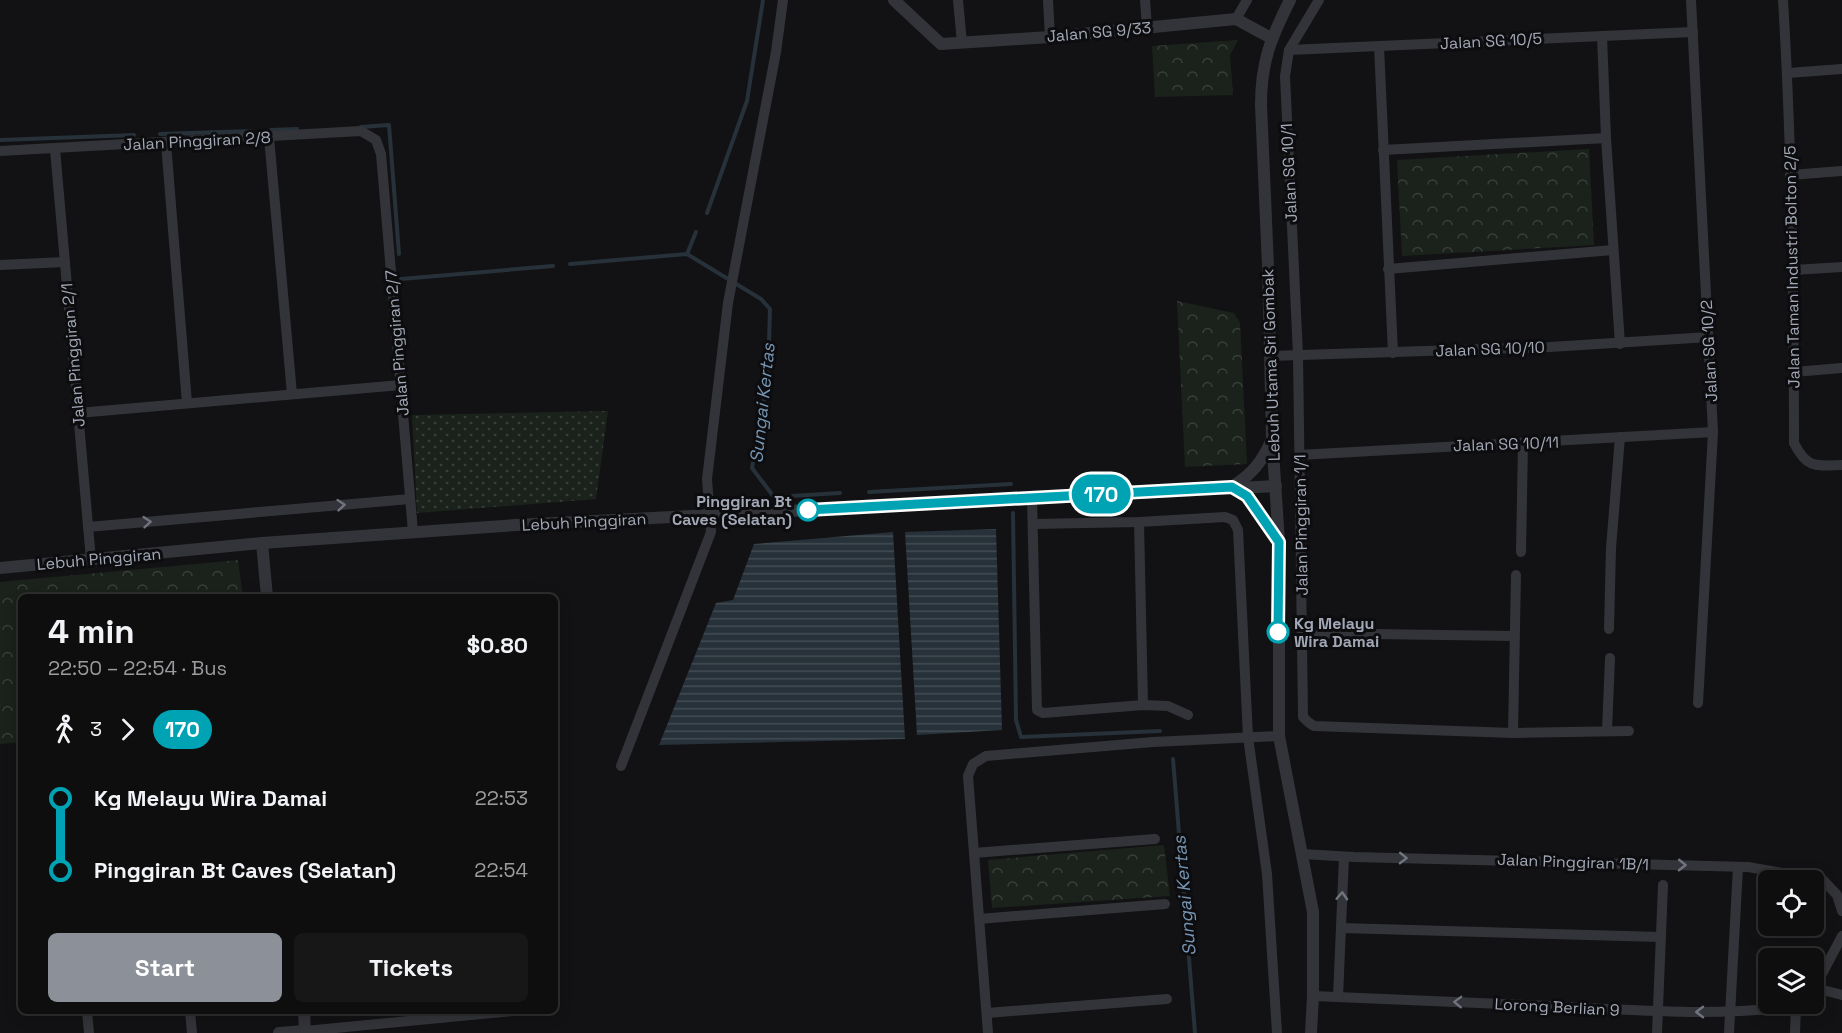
<!DOCTYPE html>
<html lang="en">
<head>
<meta charset="utf-8">
<style>
  body { margin:0; font-family:"Space Grotesk",sans-serif; background:#171718; color:#f1f3f6; height:100vh; display:flex; flex-direction:column; font-size:22px; white-space:nowrap }
  * { box-sizing:border-box; margin:0 }
  p { font-size:20px; color:#9b9c9e }
  .icon { flex:none; width:33px; height:33px; fill:none; stroke:currentColor; stroke-width:2; stroke-linecap:round; stroke-linejoin:round }
  .map { position:relative; flex:1; overflow:hidden }
  .drawer { position:absolute; left:18px; top:594px; width:540px; height:420px; display:flex; flex-direction:column; background:#0e0e0f; border-radius:9px; box-shadow:0 3px 15px #0003,0 0 0 2px #2e2e2f }
  .drawer>* { flex:none }
  .badge { padding:0 12px; border-radius:20px; font-size:21px; line-height:39px }
  .buttons { position:absolute; left:1758px; top:870px; display:grid; gap:12px }
  .buttons a { display:grid; place-items:center; width:66px; height:66px; border-radius:9px; background:#0e0e0f; box-shadow:0 3px 15px #0003,0 0 0 2px #2e2e2f; font-size:30px }
  .map>.badge { position:absolute; translate:-50% -50%; box-shadow:0 0 0 3px #fff }
  .legs { display:flex; align-items:center; gap:9px; height:66px; padding:0 30px; font-size:20px }
  .legs p { margin-inline-start:auto }
  .overview { display:flex; align-items:center; justify-content:space-between; height:102px; padding:0 30px }
  h1 { font-size:33px; font-weight:600; line-height:45px }
  .primary-button { display:flex; gap:12px; margin-top:auto; padding:12px 30px }
  .primary-button a { flex:1; height:69px; border-radius:9px; background:#8c9099; color:#fff; font-size:24px; font-weight:600; line-height:69px; text-align:center }
  .primary-button a+a { background:#171718; color:#f1f3f6 }
  ul { padding:0 30px; list-style:none }
  li { display:flex; align-items:center; gap:21px; height:72px; font-size:22px }
  li i { display:grid; place-items:center; width:9px; height:100%; margin:0 8px; background:currentColor }
  li i::after { content:''; width:15px; height:15px; margin:-8px; border:4px solid; border-radius:50%; background:#0e0e0f }
  li p { margin-inline-start:auto }
  li:first-child i { background:linear-gradient(#0000 50%,currentColor 0) }
  li:last-child i { background:linear-gradient(currentColor 50%,#0000 0) }
  .map>svg:first-child { display:block }
</style>
</head>
<body>
<div class="map">
<svg width="1842" height="1033" viewBox="0 0 1842 1033">
  <defs>
    <pattern id="grass-dots" width="8" height="8" patternUnits="userSpaceOnUse" patternTransform="scale(1.5)"><rect width="8" height="8" fill="#1a221b"/><path d="M2 2h.1M6 6h.1" fill="none" stroke="#383f3a" stroke-width="1.8" stroke-linecap="round"/></pattern>
    <pattern id="forest-crowns" width="20" height="18" patternUnits="userSpaceOnUse" patternTransform="scale(1.5)"><rect width="20" height="18" fill="#1a221b"/><path d="M2 6a3 3 0 1 1 6 0M12 15a3 3 0 1 1 6 0" fill="none" stroke="#383f3a"/></pattern>
    <pattern id="water-rules" width="6" height="5" patternUnits="userSpaceOnUse" patternTransform="scale(1.5)"><rect width="6" height="5" fill="#273139"/><path d="M0 2.5h6" fill="none" stroke="#434c53"/></pattern>
  </defs>
  <rect width="100%" height="100%" fill="#121214"/>
  <path fill="url(#grass-dots)" d="M 608,411 L 596,499 L 417,513 L 412,415 Z"/>
  <g fill="url(#forest-crowns)">
    <path d="M 1238,40 L 1230,55 L 1233,95 L 1155,97 L 1152,46 Z"/>
    <path d="M 1589,149 L 1594,245 L 1402,256 L 1397,160 Z"/>
    <path d="M 1177,301 L 1234,313 L 1240,323 L 1247,464 L 1185,467 Z"/>
    <path d="M 238,560 L 243,597 L 21,597 L 21,742 L 0,744 L 0,582 Z"/>
    <path d="M 1164,845 L 1170,896 L 992,908 L 988,860 Z"/>
  </g>
  <g fill="url(#water-rules)">
    <path d="M 996,529 L 1002,730 L 917,735 L 905,532 Z"/>
    <path d="M 893,532 L 905,739 L 659,745 L 716,603 L 733,600 L 754,544 Z"/>
  </g>
  <g fill="none" stroke-linecap="round" stroke-linejoin="round">
    <g stroke="#273139" stroke-width="4">
      <path d="M 361,127 L 389,125 L 399,254"/>
      <path d="M 271,130 L 297,129"/>
      <path d="M 160,134 L 251,131"/>
      <path d="M 0,140 L 134,135"/>
      <path d="M 707,213 L 747,101 L 763,0"/>
      <path d="M 687,254 L 696,232"/>
      <path d="M 570,264 L 687,254 L 761,299 L 770,309 L 768,376 L 752,468 L 774,497 L 840,493"/>
      <path d="M 401,279 L 553,266"/>
      <path d="M 869,492 L 1011,484"/>
      <path d="M 1013,513 L 1016,720 L 1021,737 L 1160,731"/>
      <path d="M 1173,759 L 1195,1033"/>
    </g>
    <g stroke="#333439" stroke-width="10">
      <path d="M 958,0 L 962,43"/>
      <path d="M 1048,0 L 1050,37"/>
      <path d="M 1145,0 L 1147,28"/>
      <path d="M 1319,0 L 1289,50 L 1285,76 L 1298,355 L 1303,717 L 1308,722 L 1314,726 L 1513,733 L 1629,731"/>
      <path d="M 1691,0 L 1713,432 L 1698,703"/>
      <path d="M 1783,0 C 1792,148 1794,295 1794,443 C 1807,469 1816,466 1842,465"/>
      <path d="M 1236,19 L 1247,0"/>
      <path d="M 1602,36 L 1606,138 L 1620,344"/>
      <path d="M 1379,46 L 1393,353"/>
      <path d="M 1289,50 L 1693,32"/>
      <path d="M 1788,73 L 1842,69"/>
      <path d="M 269,137 L 292,394"/>
      <path d="M 166,143 L 187,403"/>
      <path d="M 55,149 L 91,560"/>
      <path d="M 1383,150 L 1606,138"/>
      <path d="M 0,151 L 361,131 L 376,140 L 381,154 L 413,532"/>
      <path d="M 1790,175 L 1842,171"/>
      <path d="M 0,265 L 65,262"/>
      <path d="M 1388,269 L 1613,250"/>
      <path d="M 1794,270 L 1842,267"/>
      <path d="M 1270,356 L 1550,347 L 1709,337"/>
      <path d="M 1794,372 L 1842,368"/>
      <path d="M 78,413 L 401,385"/>
      <path d="M 1299,455 L 1713,432"/>
      <path d="M 1032,498 L 1037,710 L 1043,713 L 1143,705 L 1168,706 L 1188,715"/>
      <path d="M 1139,522 L 1143,705"/>
      <path d="M 1033,524 L 1139,522 L 1225,517 L 1233,520 L 1238,530 L 1248,737 L 1267,874 L 1277,1033"/>
      <path d="M 88,527 L 410,499"/>
      <path d="M 1521,552 L 1523,443"/>
      <path d="M 1609,629 L 1611,548 L 1620,437"/>
      <path d="M 1303,633 L 1514,636"/>
      <path d="M 1607,731 L 1610,658"/>
      <path d="M 1513,733 L 1516,575"/>
      <path d="M 621,766 L 711,532 L 707,479 L 728,303 L 776,52 L 783,0"/>
      <path d="M 974,853 L 1155,839"/>
      <path d="M 1302,854 L 1354,857 L 1748,867 L 1823,880 L 1837,895 L 1842,911"/>
      <path d="M 979,919 L 1165,904"/>
      <path d="M 1341,928 L 1661,937"/>
      <path d="M 1815,988 L 1842,995"/>
      <path d="M 1814,989 L 1842,936"/>
      <path d="M 1313,996 C 1392,999 1471,1002 1550,1006 C 1632,1010 1714,1017 1796,1006 L 1799,1004"/>
      <path d="M 1338,997 L 1344,857"/>
      <path d="M 87,1011 L 89,1033"/>
      <path d="M 190,1011 L 192,1033"/>
      <path d="M 987,1013 L 1167,999"/>
      <path d="M 305,1031 L 512,1011"/>
      <path d="M 988,1033 L 968,776 L 973,764 L 986,756 L 1153,742 L 1279,736"/>
      <path d="M 1657,1033 L 1663,885"/>
      <path d="M 1729,1033 L 1738,867"/>
      <path d="M 1795,1033 L 1796,1006"/>
    </g>
    <g stroke="#333439" stroke-width="12">
      <path d="M 894,0 L 941,44 L 1050,37 L 1236,19 L 1271,38"/>
      <path d="M 1290,0 C 1271,38 1261,61 1261,105 L 1268,266 L 1272,437 L 1279,542 L 1279,736 L 1313,912 L 1313,996 L 1311,1033"/>
      <path d="M 1233,486 C 1252,474 1262,462 1271,441"/>
      <path d="M 1233,488 L 1247,496 L 1278,540"/>
      <path d="M 262,543 L 267,597"/>
      <path d="M 0,568 L 262,543 L 516,525 L 1276,486"/>
      <path d="M 279,1033 L 305,1031 L 304,1011"/>
    </g>
  </g>
  <defs><path id="oneway-chevron" d="M-2-3.5L2.5 0L-2 3.5" fill="none" stroke-width="1.6" stroke-linecap="round" stroke-linejoin="round" transform="scale(1.5)"/></defs>
  <g stroke="#70747e">
    <use href="#oneway-chevron" transform="translate(341 505) rotate(-5)"/>
    <use href="#oneway-chevron" transform="translate(147 522) rotate(-5)"/>
    <use href="#oneway-chevron" transform="translate(1403 858) rotate(1)"/>
    <use href="#oneway-chevron" transform="translate(1682 865) rotate(1)"/>
    <use href="#oneway-chevron" transform="translate(1342 896) rotate(-87)"/>
    <use href="#oneway-chevron" transform="translate(1458 1002) rotate(-178)"/>
    <use href="#oneway-chevron" transform="translate(1700 1012) rotate(-180)"/>
  </g>
  <g fill="none" stroke-linecap="round" stroke-linejoin="round">
    <g stroke="#fff" stroke-width="14">
      <path id="line-1" d="M 808,510 L 1232,487 L 1247,496 L 1279,542 L 1278,632"/>
    </g>
    <use href="#line-1" stroke="#00a3b4" stroke-width="9"/>
  </g>
  <g fill="#fff" stroke="#00a3b4" stroke-width="3">
    <circle cx="808" cy="510" r="10"/>
    <circle cx="1278" cy="632" r="10"/>
  </g>
  <g text-anchor="middle" dominant-baseline="central" stroke-width="6" stroke-linejoin="round" paint-order="stroke">
    <g font-size="16" fill="#a2a8b6" stroke="#0d0d0f">
      <text transform="translate(1099 32) rotate(-5)">Jalan SG 9/33</text>
      <text transform="translate(1491 41) rotate(-3)">Jalan SG 10/5</text>
      <text transform="translate(197 141) rotate(-3)">Jalan Pinggiran 2/8</text>
      <text transform="translate(1289 173) rotate(-93)">Jalan SG 10/1</text>
      <text transform="translate(1792 267) rotate(-91)">Jalan Taman Industri Bolton 2/5</text>
      <text transform="translate(397 343) rotate(-95)">Jalan Pinggiran 2/7</text>
      <text transform="translate(1490 349) rotate(-2)">Jalan SG 10/10</text>
      <text transform="translate(1709 351) rotate(-93)">Jalan SG 10/2</text>
      <text transform="translate(73 355) rotate(-95)">Jalan Pinggiran 2/1</text>
      <text transform="translate(1271 365) rotate(-92)">Lebuh Utama Sri Gombak</text>
      <text transform="translate(1506 444) rotate(-2)">Jalan SG 10/11</text>
      <text transform="translate(584 522) rotate(-3)">Lebuh Pinggiran</text>
      <text transform="translate(1301 525) rotate(-91)">Jalan Pinggiran 1/1</text>
      <text transform="translate(99 559) rotate(-5)">Lebuh Pinggiran</text>
      <text transform="translate(1573 862) rotate(2)">Jalan Pinggiran 1B/1</text>
      <text transform="translate(1557 1007) rotate(3)">Lorong Berlian 9</text>
    </g>
    <g font-size="16" font-weight="bold" fill="#a2a8b6" stroke="#0d0d0f" text-anchor="end">
      <text x="792" y="501">Pinggiran Bt<tspan x="792" dy="18">Caves (Selatan)</tspan></text>
      <text x="1294" y="623" text-anchor="start">Kg Melayu<tspan x="1294" dy="18">Wira Damai</tspan></text>
    </g>
    <g font-size="18" font-style="italic" fill="#7696b4" stroke="#0d0d0f">
      <text transform="translate(762 403) rotate(-84)">Sungai Kertas</text>
      <text transform="translate(1184 896) rotate(-95)">Sungai Kertas</text>
    </g>
  </g>
</svg>
<div class="buttons">
<a><svg class="icon" aria-label="locate" viewBox="0 0 24 24"><circle cx="12" cy="12" r="6"/><path d="M12 2v4M12 18v4M2 12h4M18 12h4"/></svg></a>
<a><svg class="icon" aria-label="layers" viewBox="0 0 24 24"><path d="M12 4l9 5-9 5-9-5zM3 14l9 5 9-5"/></svg></a>
</div>
<b class="badge" style="left:1101px;top:494px;background:#00a3b4;color:#fff">170</b>
<section class="drawer">
<div class="overview"><div><h1>4 min</h1><p>22:50 – 22:54 · Bus</p></div><b>$0.80</b></div>
<div class="legs"><svg class="icon" aria-label="walk" viewBox="0 0 24 24"><circle cx="13" cy="4" r="2"/><path d="M13 8l-2 6 4 7M11 14l-3 7M7 12l3-4h3l4 4"/></svg>3<svg class="icon" aria-label="forward" viewBox="0 0 24 24"><path d="M9 5l7 7-7 7"/></svg><b class="badge" style="background:#00a3b4;color:#fff">170</b></div>
<ul>
<li><i style="color:#00a3b4"></i><b>Kg Melayu Wira Damai</b><p>22:53</p></li>
<li><i style="color:#00a3b4"></i><b>Pinggiran Bt Caves (Selatan)</b><p>22:54</p></li>
</ul>
<div class="primary-button"><a>Start</a><a>Tickets</a></div>
</section>
</div>
</body>
</html>
